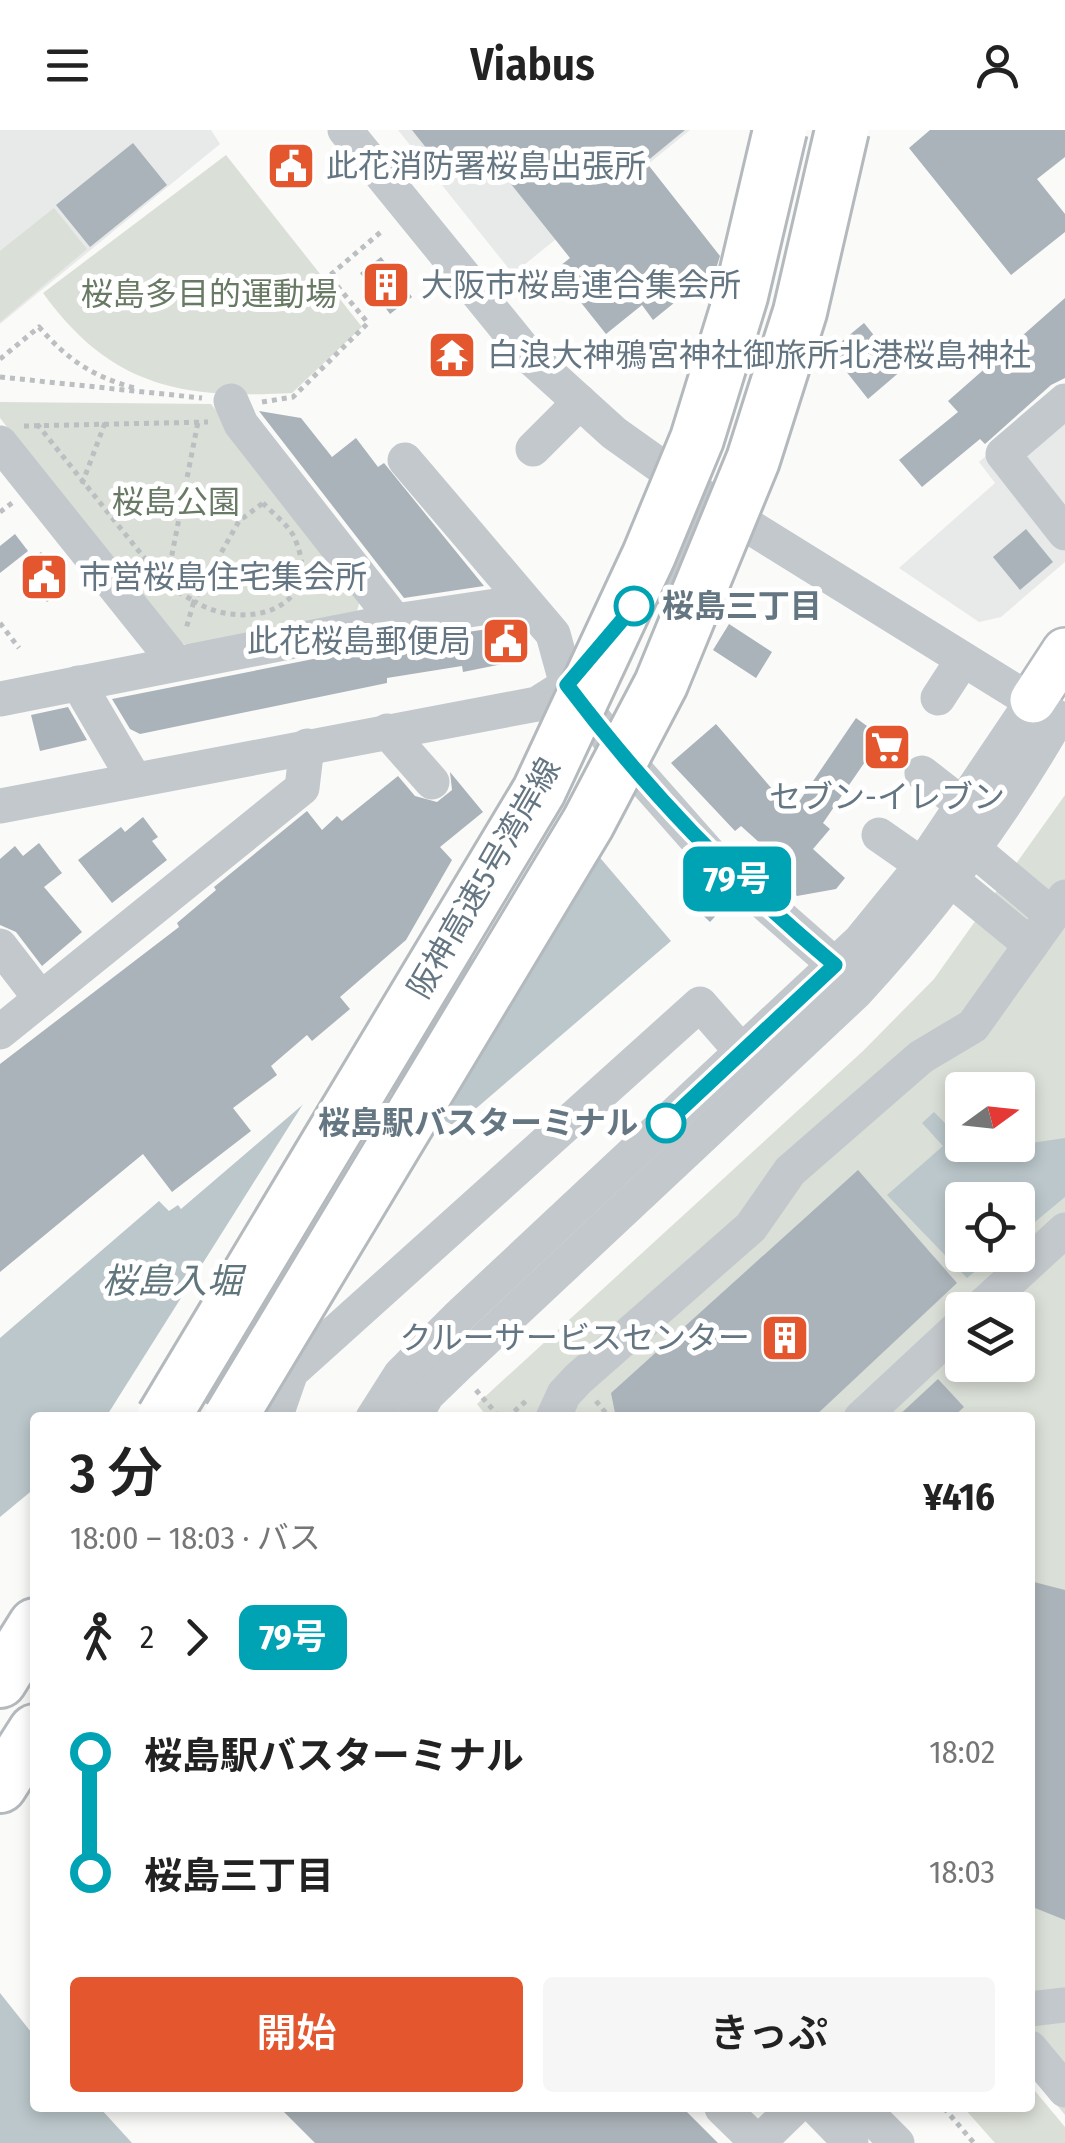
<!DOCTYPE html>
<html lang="ja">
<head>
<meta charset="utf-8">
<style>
  body { margin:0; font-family:"Fira Sans Condensed","Noto Sans JP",sans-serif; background:#f6f6f6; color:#222; height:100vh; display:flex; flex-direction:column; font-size:38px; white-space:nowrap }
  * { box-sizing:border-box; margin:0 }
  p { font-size:32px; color:#767676 }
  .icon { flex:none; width:55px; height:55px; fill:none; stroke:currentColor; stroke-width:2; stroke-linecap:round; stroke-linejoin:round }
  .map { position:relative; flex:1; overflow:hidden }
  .drawer { position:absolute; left:30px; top:1282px; width:1005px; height:700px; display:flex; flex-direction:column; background:#fff; border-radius:10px; box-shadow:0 5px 15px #0003 }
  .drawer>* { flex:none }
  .badge { padding:0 20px; border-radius:15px; font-size:35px; line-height:65px }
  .needle { width:65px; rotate:75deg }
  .controls { position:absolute; left:945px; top:942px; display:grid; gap:20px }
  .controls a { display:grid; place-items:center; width:90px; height:90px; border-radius:10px; background:#fff; box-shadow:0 5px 15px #0003; font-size:50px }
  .map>.badge { position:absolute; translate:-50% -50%; box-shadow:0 0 0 5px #fff }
  .legs { display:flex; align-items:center; gap:15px; height:110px; padding:0 40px; font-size:32px }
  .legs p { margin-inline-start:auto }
  .head { display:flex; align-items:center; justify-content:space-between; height:170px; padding:0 40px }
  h1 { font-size:55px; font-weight:600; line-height:75px }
  .button { display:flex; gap:20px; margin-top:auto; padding:20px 40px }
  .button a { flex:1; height:115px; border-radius:10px; background:#e4572e; color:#fff; font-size:40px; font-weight:600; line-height:115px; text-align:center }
  .button a+a { background:#f6f6f6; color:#222 }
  ul { padding:0 40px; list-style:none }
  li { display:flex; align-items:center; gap:35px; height:120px; font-size:38px }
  li i { display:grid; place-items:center; width:15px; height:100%; margin:0 12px; background:currentColor }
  li i::after { content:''; width:25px; height:25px; margin:-12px; border:8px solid; border-radius:50%; background:#fff }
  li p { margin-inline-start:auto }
  li:first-child i { background:linear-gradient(#0000 50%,currentColor 0) }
  li:last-child i { background:linear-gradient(currentColor 50%,#0000 0) }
  header { display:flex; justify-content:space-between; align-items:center; height:130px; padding:0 40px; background:#fff; font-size:45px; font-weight:600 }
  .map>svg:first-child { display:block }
</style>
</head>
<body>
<header><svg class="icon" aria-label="menu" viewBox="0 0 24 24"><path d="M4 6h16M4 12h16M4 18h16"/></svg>Viabus<svg class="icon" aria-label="person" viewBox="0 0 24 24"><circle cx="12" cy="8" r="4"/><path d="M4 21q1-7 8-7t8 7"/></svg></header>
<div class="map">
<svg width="1065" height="2013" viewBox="0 0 1065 2013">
  <rect width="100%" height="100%" fill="#fafaf8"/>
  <g fill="#e8e9e9">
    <path d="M 0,0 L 211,0 L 220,14 L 0,194 Z"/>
    <path d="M 398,0 L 690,0 L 513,144 Z"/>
    <path d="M 1065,255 L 1065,432 L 1001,487 L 979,492 L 899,438 L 995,353 L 979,332 Z"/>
  </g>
  <g fill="#dadfd7" fill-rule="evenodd">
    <path d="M 226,25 L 362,197 L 292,263 C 181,269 111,257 43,163 Z"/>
    <path d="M 54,78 L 87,119 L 0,192 L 0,121 Z"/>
    <path d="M 0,272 L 211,274 L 361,467 L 357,481 L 190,516 L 173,510 L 0,288 Z"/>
    <path d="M 1065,665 L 1065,1985 L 1030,1942 L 1030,1288 L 488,1288 L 477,1274 L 863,921 L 934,849 ZM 962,960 L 1018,960 L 1018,1015 L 962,1015 ZM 962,1070 L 1018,1070 L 1018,1125 L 962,1125 ZM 962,1180 L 1018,1180 L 1018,1235 L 962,1235 Z"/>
    <path d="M 1030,1955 L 1065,1997 L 1065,2013 L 995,2013 L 964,1978 L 1030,1978 Z"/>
  </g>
  <g fill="#bbc7cb">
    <path d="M 596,723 L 671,811 L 117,1287 L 35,1288 L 35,1358 L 0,1387 L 0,1208 L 159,1071 L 169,1081 L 178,1075 L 181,1079 Z"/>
    <path d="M 962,971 L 962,1015 L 1018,1015 L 1065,1008 L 1065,1067 L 1018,1106 L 1018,1070 L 962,1070 L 962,1125 L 995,1125 L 967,1148 L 887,1065 L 943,1016 L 922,993 L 934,982 L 946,994 L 953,987 L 947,981 Z"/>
    <path d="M 0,1863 L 35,1907 L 35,1978 L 100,1978 L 132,2013 L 0,2013 Z"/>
  </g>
  <path fill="#fafaf8" d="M 342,935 L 460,999 L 125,1288 L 106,1287 L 310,963 Z"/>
  <g fill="#aab3b9">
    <path d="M 412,0 L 685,0 L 646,32 L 720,126 L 716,139 L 653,190 L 642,175 L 606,204 L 555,140 L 570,128 L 484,20 L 450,48 Z"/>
    <path d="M 930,0 L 1065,0 L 1065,27 L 1037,49 L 1065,84 L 1065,102 L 1011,145 L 909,18 Z"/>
    <path d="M 133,13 L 167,55 L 90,117 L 56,75 Z"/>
    <path d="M 381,127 L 412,167 L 390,184 L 360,143 Z"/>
    <path d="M 1065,168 L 1065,248 L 1051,255 L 985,314 L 980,309 L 922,357 L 899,330 L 958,282 L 948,271 Z"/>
    <path d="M 864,193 L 902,240 L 868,269 L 830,221 Z"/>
    <path d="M 259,281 L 301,288 L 332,327 L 356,308 L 378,337 L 384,333 L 484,456 L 404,468 Z"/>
    <path d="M 1026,399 L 1053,432 L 1020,460 L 993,427 Z"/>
    <path d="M 15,404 L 28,421 L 0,443 L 0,416 Z"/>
    <path d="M 41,422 L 67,457 L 47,472 L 21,437 Z"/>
    <path d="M 729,494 L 772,522 L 756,548 L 713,520 Z"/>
    <path d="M 515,495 L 522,530 L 463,542 L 462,536 L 387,548 L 387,553 L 140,604 L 130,599 L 112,569 L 399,512 Z"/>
    <path d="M 68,577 L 87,610 L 40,621 L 31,585 Z"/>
    <path d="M 856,588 L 882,607 L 823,693 L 830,699 L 813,719 L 845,748 L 836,759 L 797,766 L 784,753 L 793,743 L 741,696 L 735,701 L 671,633 L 716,594 L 792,682 Z"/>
    <path d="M 450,642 L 483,682 L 440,717 L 452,730 L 406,810 L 340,867 L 350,879 L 312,911 L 307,905 L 271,936 L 277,945 L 233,978 L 251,1001 L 172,1062 L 143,1024 L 0,1142 L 0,934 L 179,797 L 177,793 L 216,760 L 214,757 L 307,681 L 322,700 L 337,686 L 342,691 L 398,646 L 415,666 L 437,672 L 452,660 Z"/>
    <path d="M 143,687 L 158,707 L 152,711 L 167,730 L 112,773 L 78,730 L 121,697 L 125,702 Z"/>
    <path d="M 39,713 L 62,743 L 44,757 L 82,802 L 42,836 L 16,802 L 0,795 L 0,729 L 15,716 L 23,726 Z"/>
    <path d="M 704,758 L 724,777 L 710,792 L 690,773 Z"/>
    <path d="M 858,1040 L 957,1153 L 813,1288 L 616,1288 L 611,1263 Z"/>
    <path d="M 938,1249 L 964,1277 L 952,1288 L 896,1288 Z"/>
    <path d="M 1030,1451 L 1065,1460 L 1065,1790 L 1030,1776 Z"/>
    <path d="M 280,1978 L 683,1978 L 718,2013 L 315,2013 Z"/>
  </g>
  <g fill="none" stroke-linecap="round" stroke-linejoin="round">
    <g stroke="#b5babe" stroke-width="50">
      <path id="major" d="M 1033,570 L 1065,521"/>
    </g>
    <g stroke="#b4b9bd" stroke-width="58">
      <g id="highway">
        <path d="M 0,1551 L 35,1495"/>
        <path d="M 0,1656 L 35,1601"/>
      </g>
    </g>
    <g stroke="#bbbfc2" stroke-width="5" stroke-dasharray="5 5" stroke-linecap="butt">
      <path d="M 0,229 L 39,197 C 68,230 93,247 135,258"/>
      <path d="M 0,247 L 202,268"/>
      <path d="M 262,272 L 293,267 L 368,193 L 329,146 L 382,101"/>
      <path d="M 37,294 L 166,455 L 194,471 L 186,499"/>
      <path d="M 24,296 L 208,292"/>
      <path d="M 82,354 L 105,293"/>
      <path d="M 263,373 C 272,383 290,396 295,409 C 326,481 242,502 194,471 L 239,391 Z"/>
      <path d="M 0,382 L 12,373"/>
      <path d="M 166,455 L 198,292"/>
      <path d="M 0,493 L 19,518"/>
      <path d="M 476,1260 L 500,1288"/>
      <path d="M 596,1271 L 610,1288"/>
      <path d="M 507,1288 L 527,1270"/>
      <path d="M 944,1978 L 974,2013"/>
    </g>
    <g stroke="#c3c8cc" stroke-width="35">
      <path d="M 345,0 L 529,226 L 614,303 L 718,377 L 1058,588 C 1002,686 932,779 856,862 L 459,1234 L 427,1265 L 414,1288"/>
      <path d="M 231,271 L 241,294 L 395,491"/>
      <path d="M 1065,271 L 1003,324 L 1065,403"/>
      <path d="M 0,313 L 176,533"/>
      <path d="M 533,319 L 580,272"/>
      <path d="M 405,330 L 553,504 L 567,555 L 621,624 L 712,727 L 835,835 L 849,853"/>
      <path d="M 648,460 L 718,377"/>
      <path d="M 78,553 L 133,647"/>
      <path d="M 938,568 L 962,531"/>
      <path d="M 0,569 L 395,491 L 523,472"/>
      <path d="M 387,601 L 432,652"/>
      <path d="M 922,643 L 963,675"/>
      <path d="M 0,676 L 537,574 L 567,555 L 588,530"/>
      <path d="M 879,705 L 922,735"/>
      <path d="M 972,718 L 1052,785"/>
      <path d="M 949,748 L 1031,815"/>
      <path d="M 0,816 L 41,869"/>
      <path d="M 0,902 L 302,658 L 307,616"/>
      <path d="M 978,1180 L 1065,1100"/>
      <path d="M 275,1288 L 291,1242 L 700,874 L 742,922"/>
      <path d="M 373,1288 L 401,1244 L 457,1188 L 860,811 L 922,735 L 1033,570"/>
      <path d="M 553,1288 L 564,1264 L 578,1249 L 751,1097 L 790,1041 L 921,927 L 973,896 L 1065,767"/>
      <path d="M 861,1288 L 962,1194"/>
      <path d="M 1030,1879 L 1065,1875"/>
      <path d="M 1030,1918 L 1065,1960"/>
      <path d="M 722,1978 L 758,2013"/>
      <path d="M 817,1978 L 851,2013"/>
      <path d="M 862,1978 L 897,2013"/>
      <path d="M 758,2013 L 794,1978"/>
    </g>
    <use href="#major" stroke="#fff" stroke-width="45"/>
    <use href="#highway" stroke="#fff" stroke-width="52"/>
    <g stroke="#b4b9bd" stroke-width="58" stroke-linecap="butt">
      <g id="highway-bridge">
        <path d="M 163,1288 L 539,661 L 649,425 L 697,309 L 741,166 L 780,0"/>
        <path d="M 230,1288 L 588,693 L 661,554 L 753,330 L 800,182 L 842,0"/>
      </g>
    </g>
    <use href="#highway-bridge" stroke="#fff" stroke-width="52"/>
  </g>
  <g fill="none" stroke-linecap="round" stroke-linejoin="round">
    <g stroke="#fff" stroke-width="22">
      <path id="line-1" d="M 634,476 L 567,555 C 648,662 732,749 835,835 L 666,993"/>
    </g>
    <use href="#line-1" stroke="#00a3b4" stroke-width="15"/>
  </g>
  <defs>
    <g id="civic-square" transform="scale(2.5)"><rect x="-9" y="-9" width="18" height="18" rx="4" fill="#e4572e" stroke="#fff"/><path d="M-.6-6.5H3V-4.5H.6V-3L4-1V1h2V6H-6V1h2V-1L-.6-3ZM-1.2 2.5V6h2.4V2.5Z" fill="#fff"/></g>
    <g id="building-square" transform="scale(2.5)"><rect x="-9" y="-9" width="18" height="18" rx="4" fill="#e4572e" stroke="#fff"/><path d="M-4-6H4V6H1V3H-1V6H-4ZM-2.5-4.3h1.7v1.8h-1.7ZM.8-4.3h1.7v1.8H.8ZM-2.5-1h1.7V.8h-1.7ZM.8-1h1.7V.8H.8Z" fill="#fff"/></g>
    <g id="temple-square" transform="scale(2.5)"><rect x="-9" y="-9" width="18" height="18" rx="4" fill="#e4572e" stroke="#fff"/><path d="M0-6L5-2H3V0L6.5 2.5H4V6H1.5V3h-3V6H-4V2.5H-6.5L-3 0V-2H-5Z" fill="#fff"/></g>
    <g id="supermarket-square" transform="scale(2.5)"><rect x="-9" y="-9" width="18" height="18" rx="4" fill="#e4572e" stroke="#fff"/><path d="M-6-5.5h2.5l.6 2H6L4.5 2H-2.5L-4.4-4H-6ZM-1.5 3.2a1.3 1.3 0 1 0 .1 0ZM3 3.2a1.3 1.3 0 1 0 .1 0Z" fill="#fff"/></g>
  </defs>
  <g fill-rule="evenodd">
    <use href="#civic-square" x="291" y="36"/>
    <use href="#building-square" x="386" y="155"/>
    <use href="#temple-square" x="452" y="225"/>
    <use href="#civic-square" x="44" y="447"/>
    <use href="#civic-square" x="506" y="511"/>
    <use href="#supermarket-square" x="887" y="617"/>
    <use href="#building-square" x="785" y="1208"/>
  </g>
  <g fill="#fff" stroke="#00a3b4" stroke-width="5">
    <circle cx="634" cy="476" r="18"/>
    <circle cx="666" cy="993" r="18"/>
  </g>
  <g text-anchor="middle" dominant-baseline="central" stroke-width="10" stroke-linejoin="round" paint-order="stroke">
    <g font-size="32" fill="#657683" stroke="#fff" text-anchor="start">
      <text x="326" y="36">此花消防署桜島出張所</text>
      <text x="421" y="155">大阪市桜島連合集会所</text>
      <text x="487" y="225">白浪大神鴉宮神社御旅所北港桜島神社</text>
      <text x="79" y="447">市営桜島住宅集会所</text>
      <text x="471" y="511" text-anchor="end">此花桜島郵便局</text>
      <text x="887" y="667" text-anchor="middle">セブン-イレブン</text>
      <text x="750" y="1208" text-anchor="end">クルーサービスセンター</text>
    </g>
    <g font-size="32" fill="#687a64" stroke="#fff">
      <text x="209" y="164">桜島多目的運動場</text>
      <text x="176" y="372">桜島公園</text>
    </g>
    <g font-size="32" font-weight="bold" fill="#657683" stroke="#fff" text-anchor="start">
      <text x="662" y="476">桜島三丁目</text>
      <text x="638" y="993" text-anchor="end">桜島駅バスターミナル</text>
    </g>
    <g font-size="32" fill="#657683" stroke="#fff">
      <text transform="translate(484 748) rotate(-60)">阪神高速5号湾岸線</text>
    </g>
    <g font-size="35" font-style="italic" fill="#60757c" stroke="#fff">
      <text x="172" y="1151">桜島入堀</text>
    </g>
  </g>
</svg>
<div class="controls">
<a><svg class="needle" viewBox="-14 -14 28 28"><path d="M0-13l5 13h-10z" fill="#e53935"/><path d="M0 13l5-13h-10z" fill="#767676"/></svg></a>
<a><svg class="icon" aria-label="locate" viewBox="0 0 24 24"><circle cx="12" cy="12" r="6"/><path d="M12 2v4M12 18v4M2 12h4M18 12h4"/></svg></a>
<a><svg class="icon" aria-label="layers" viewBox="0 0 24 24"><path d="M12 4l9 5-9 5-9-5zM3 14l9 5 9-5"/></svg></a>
</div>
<b class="badge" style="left:737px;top:749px;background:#00a3b4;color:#fff">79号</b>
<section class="drawer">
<div class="head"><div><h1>3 分</h1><p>18:00 – 18:03 · バス</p></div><b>¥416</b></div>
<div class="legs"><svg class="icon" aria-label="walk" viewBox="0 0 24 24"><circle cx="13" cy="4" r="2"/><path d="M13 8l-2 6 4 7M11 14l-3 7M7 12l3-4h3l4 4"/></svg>2<svg class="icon" aria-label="forward" viewBox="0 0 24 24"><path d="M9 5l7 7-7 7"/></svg><b class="badge" style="background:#00a3b4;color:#fff">79号</b></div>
<ul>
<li><i style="color:#00a3b4"></i><b>桜島駅バスターミナル</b><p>18:02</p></li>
<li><i style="color:#00a3b4"></i><b>桜島三丁目</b><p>18:03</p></li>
</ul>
<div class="button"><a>開始</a><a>きっぷ</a></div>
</section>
</div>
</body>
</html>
